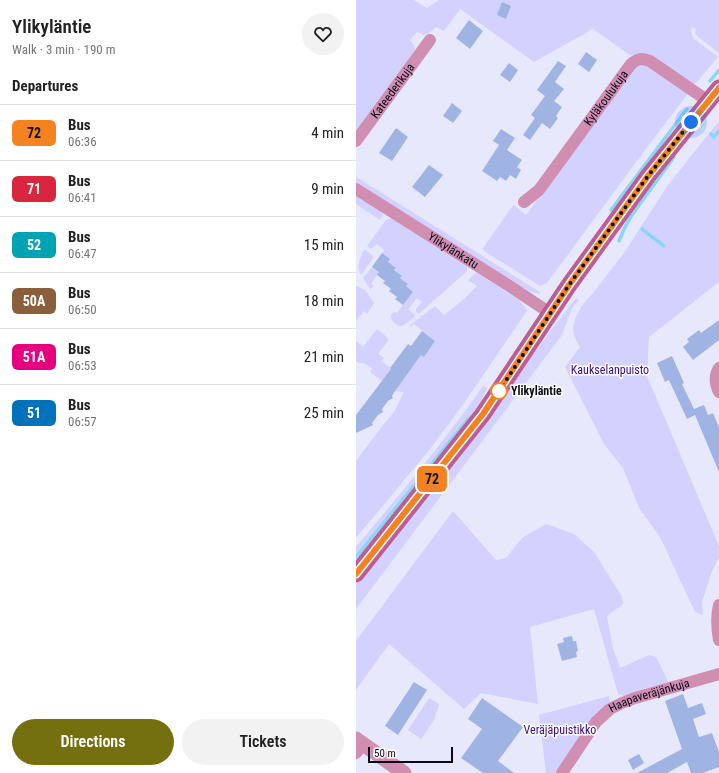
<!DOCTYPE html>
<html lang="en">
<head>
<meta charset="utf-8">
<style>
  body { margin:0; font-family:"Roboto Condensed",sans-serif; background:#f2f2f2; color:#222; height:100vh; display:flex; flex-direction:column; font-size:15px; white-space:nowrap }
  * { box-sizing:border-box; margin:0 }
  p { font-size:13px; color:#767676 }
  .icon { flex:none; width:22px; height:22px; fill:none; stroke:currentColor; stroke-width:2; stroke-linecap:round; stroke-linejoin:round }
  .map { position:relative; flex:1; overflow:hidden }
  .panel { display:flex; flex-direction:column; background:#fff; width:356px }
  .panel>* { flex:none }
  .badge { padding:0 8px; border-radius:6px; font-size:14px; line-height:26px }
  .scale { position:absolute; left:12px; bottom:10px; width:85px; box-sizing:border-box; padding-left:4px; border:2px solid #0a091a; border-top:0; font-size:11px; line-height:14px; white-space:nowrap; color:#0a091a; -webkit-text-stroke:3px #fff; paint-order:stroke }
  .you { position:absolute; width:20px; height:20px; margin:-10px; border:3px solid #fff; border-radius:50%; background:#1a73e8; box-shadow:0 0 0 6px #1a73e833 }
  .map>.badge { position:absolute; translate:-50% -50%; box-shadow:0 0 0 2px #fff }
  h2 { padding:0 12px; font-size:15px; line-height:36px }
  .round { display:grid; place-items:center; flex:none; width:42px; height:42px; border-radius:21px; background:#f2f2f2 }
  .overview { display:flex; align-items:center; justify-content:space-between; height:68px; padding:0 12px }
  h1 { font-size:19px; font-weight:600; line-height:30px }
  .button { display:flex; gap:8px; margin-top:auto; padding:8px 12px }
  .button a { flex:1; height:46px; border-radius:24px; background:#746f0f; color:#fff; font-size:16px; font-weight:600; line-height:46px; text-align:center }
  .button a+a { background:#f2f2f2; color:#222 }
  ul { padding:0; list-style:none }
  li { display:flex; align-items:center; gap:12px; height:56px; padding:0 12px; border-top:1px solid #e0e0e0 }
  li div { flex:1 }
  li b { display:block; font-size:15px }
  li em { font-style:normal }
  li .badge { min-width:44px; font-weight:700; text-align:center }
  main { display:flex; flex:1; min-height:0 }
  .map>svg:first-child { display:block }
</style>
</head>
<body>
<main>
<section class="panel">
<div class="overview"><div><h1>Ylikyläntie</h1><p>Walk · 3 min · 190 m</p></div><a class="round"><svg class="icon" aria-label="heart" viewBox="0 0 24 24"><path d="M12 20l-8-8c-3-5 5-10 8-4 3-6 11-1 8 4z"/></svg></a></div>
<h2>Departures</h2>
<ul>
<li><span class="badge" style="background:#f58220;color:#111">72</span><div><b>Bus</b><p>06:36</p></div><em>4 min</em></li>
<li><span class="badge" style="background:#d7263d;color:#fff">71</span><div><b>Bus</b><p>06:41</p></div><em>9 min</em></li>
<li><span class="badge" style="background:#00a3b4;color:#fff">52</span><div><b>Bus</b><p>06:47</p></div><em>15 min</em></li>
<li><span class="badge" style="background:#8b5e3c;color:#fff">50A</span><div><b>Bus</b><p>06:50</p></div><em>18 min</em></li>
<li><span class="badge" style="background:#e6007e;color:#fff">51A</span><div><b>Bus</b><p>06:53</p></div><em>21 min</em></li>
<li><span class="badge" style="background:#0072bc;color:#fff">51</span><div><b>Bus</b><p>06:57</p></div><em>25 min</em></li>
</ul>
<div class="button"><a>Directions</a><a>Tickets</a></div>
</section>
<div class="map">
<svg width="363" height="773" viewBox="0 0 363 773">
  <rect width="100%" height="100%" fill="#e8e8fd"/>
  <g fill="#d2d1ff">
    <path d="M 0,0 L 58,0 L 71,8 L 83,0 L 363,0 L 363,53 L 342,37 L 339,33 L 340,29 L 336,27 L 335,31 L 337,38 L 362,57 L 341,82 L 336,85 L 284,54 L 274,55 L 237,29 L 178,62 L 104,9 L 88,31 L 80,27 L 73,33 L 68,35 L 61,32 L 54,40 L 58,45 L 59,50 L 0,132 Z"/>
    <path d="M 289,64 L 330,92 L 331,95 L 292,146 L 191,283 L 184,286 L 128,251 L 127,248 L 155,208 L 158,205 L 170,215 L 278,68 L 281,66 Z"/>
    <path d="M 363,121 L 363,282 L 293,337 L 291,376 L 363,546 L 363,557 L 356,571 L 346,602 L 347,615 L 339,612 L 304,537 L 283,508 L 267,468 L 248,444 L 209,367 L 224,347 L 218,336 L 217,327 L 219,319 L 225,307 L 237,293 L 268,253 L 312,185 Z"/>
    <path d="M 0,177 L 2,178 L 184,292 L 183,294 L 173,291 L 132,267 L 0,182 Z"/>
    <path d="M 0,195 L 24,211 L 27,215 L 24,220 L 0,204 Z"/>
    <path d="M 33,219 L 37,219 L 111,267 L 111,271 L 64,313 L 62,314 L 60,311 L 60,309 L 66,302 L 61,298 L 52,309 L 59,315 L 59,316 C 56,319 49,325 45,326 C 41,326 35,321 35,317 C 34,315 37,313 38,312 L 41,313 L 57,292 L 50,286 L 52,284 L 44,278 L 46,276 L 38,270 L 40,268 L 32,262 L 34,259 L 26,253 L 28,250 L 21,244 L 15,249 L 11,246 L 30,220 Z"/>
    <path d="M 8,250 L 10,250 L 18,257 L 5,275 C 0,266 4,258 8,250 Z"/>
    <path d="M 16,267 L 23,272 L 15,284 L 18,286 L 14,289 L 7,278 Z"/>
    <path d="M 120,273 L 123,274 L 163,300 L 171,310 L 171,311 L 106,406 L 74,449 L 0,538 L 0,461 L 27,425 L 38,412 L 48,392 L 39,391 L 14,372 L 16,368 L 8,363 L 3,363 L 0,361 L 0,341 L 7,347 L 21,329 L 32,338 L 32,341 L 22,354 L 28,358 L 25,361 L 48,378 L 65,355 L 68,357 L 79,341 L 58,324 L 55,327 L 54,325 L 79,306 L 88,315 L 108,299 L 121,286 L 112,280 L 117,275 Z"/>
    <path d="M 0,286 L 9,290 L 18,303 L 11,314 L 8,311 L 0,321 Z"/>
    <path d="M 220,298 L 223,300 L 216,308 L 206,335 L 0,609 L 0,584 Z"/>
    <path d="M 127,386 L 131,388 L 121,411 L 0,562 L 0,547 C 44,494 88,442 127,386 Z"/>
    <path d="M 97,511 L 140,560 L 150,558 L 166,538 L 190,524 L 218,534 L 238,552 L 265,595 L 267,604 L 251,616 L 257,648 L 264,668 L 293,655 L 300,657 L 313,683 L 290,688 L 269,696 L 262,694 L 238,609 L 174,627 L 182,704 L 125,693 L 108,709 L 33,644 L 0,690 L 0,641 Z"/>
    <path d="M 253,696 L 254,703 L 235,721 L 199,773 L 190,773 L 183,715 Z"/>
    <path d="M 73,698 L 83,704 L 78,720 L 65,739 L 52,730 Z"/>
  </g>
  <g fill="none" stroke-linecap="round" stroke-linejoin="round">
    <g stroke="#89d6f5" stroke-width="3.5">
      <path d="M 354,81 L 363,70"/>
      <path d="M 355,134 L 358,137 L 363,131"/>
      <path d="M 255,210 L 331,109"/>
      <path d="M 286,229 L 308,246"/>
      <path d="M 263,241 L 269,227 L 276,215 L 318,157"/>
      <path d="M 0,557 L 113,418"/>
    </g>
  </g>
  <g fill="#a0b4e4">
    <path d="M 146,2 L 155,6 L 150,19 L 141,15 Z"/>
    <path d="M 113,20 L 127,31 L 114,49 L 100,38 Z"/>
    <path d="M 230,52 L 241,60 L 233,72 L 222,64 Z"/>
    <path d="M 202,61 L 210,66 L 199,82 L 208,89 L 198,101 L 206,107 L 200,116 L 202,118 L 194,129 L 186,123 L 174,140 L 167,135 L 179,118 L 175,115 L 189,96 L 181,90 Z"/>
    <path d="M 153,63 L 162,70 L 154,82 L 144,75 Z"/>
    <path d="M 96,103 L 106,111 L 97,123 L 87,116 Z"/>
    <path d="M 40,128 L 52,137 L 36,161 L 23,153 Z"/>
    <path d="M 145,129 L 159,138 L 151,150 L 166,160 L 161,167 L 165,170 L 160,179 L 154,175 L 150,181 L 144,177 L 141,181 L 126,171 L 143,145 L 137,141 Z"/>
    <path d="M 73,165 L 87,175 L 69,197 L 56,187 Z"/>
    <path d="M 26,253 L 34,259 L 32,262 L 40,268 L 38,270 L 46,276 L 44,278 L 52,284 L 50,286 L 57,292 L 47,305 L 39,299 L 41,297 L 33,291 L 35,289 L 27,283 L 29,281 L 21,275 L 23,272 L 16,267 Z"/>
    <path d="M 363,320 L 363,340 L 337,360 L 327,347 L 333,342 L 331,339 L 343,330 L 345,333 Z"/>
    <path d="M 66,331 L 79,341 L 68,357 L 65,355 L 39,391 L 36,396 L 37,398 L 32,401 L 26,409 L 27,412 L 22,415 L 16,423 L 17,425 L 0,433 L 0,415 L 35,369 L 34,368 L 52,344 L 55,346 Z"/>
    <path d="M 316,356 L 328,383 L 326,384 L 338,409 L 348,405 L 352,415 L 357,413 L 363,427 L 363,472 L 339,415 L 331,419 L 313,380 L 309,382 L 301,363 Z"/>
    <path d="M 216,636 L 217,641 L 220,641 L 222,651 L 220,652 L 221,657 L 206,661 L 201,644 L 208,642 L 207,638 Z"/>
    <path d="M 58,682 L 71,690 L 42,735 L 29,726 Z"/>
    <path d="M 327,694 L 332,708 L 346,703 L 350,714 L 337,719 L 343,737 L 356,733 L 363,752 L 363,767 L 347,773 L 335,773 L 331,762 L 311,773 L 281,773 L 326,749 L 309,701 Z"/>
    <path d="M 126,698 L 167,727 L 142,761 L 158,773 L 127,773 L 105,758 L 126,729 L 112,719 Z"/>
    <path d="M 283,754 L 288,763 L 277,770 L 272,760 Z"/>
  </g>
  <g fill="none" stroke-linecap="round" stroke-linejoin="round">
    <g stroke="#d08eb1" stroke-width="12">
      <path id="s1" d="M 0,141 L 74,40"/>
      <path id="s2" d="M 0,189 L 155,287 L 194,313"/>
      <path id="s3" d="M 168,202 L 183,190 L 275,64 C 282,58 286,58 294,61 L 352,101"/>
      <path d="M 363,368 C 358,376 359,384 363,392"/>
      <path d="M 363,605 C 360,617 361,629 363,640"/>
      <path d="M 0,753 L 7,744"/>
      <path id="s4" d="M 206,773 L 240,722 L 254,709 L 266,703 L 279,698 L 363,674"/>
    </g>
    <path stroke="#d08eb1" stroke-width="15" d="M 0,739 L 48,773"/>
    <path stroke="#be5d95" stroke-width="17" d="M 0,574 L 127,414 L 213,285 L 292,176 L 363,88"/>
  </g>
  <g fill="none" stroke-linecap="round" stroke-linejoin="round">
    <g stroke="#fff" stroke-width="9">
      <path id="line" d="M 0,574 L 127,414 L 213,285 L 292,176 L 363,88"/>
    </g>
    <use href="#line" stroke="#f58220" stroke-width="6"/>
    <path stroke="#0a091a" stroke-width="4" stroke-dasharray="0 7.2" d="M 143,391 L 213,285 L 292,176 L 335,122"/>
  </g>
  <circle fill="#fff" stroke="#f58220" stroke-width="2" cx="143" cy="391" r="8"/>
  <g text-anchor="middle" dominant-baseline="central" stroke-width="3" stroke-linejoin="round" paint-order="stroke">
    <g font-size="12" fill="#0a091a" stroke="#fff">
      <text stroke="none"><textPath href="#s1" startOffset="62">Kateederikuja</textPath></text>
      <text stroke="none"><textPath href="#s3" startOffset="133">Kyläkoulukuja</textPath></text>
      <text stroke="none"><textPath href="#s2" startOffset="115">Ylikylänkatu</textPath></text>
      <text stroke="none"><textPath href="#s4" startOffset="122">Haapaveräjänkuja</textPath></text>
    </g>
    <g font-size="12" fill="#340a86" stroke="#fff">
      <text x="254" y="370">Kaukselanpuisto</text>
      <text x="204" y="730">Veräjäpuistikko</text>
    </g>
    <g font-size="12" font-weight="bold" fill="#0a091a" stroke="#fff" text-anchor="start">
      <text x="155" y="391">Ylikyläntie</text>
    </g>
  </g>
</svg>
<div class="scale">50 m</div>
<div class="you" style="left:335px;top:122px"></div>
<b class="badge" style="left:76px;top:479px;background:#f58220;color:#111">72</b>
</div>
</main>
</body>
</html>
